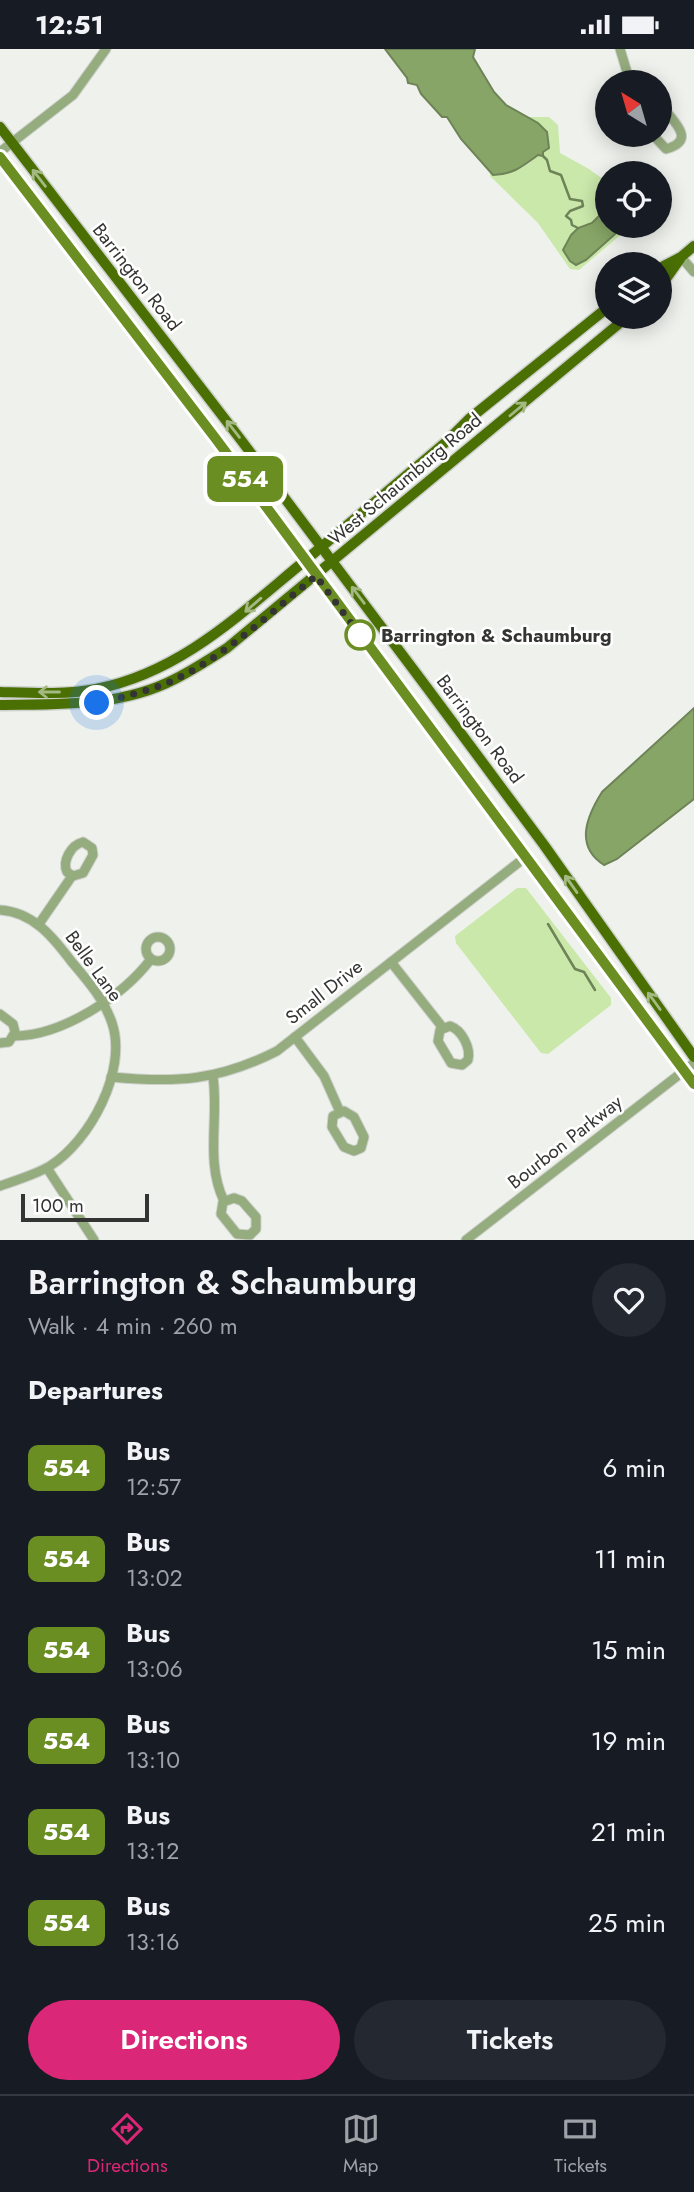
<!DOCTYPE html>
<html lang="en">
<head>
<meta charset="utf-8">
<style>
  body { margin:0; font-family:Jost,sans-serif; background:#242831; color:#f1f3f6; height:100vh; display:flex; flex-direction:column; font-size:26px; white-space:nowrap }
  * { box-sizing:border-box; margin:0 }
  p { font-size:23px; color:#9ea1a6 }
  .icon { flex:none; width:38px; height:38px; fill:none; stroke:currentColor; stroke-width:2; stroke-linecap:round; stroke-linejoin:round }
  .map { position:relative; height:1191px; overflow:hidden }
  .drawer { display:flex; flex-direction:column; background:#171b24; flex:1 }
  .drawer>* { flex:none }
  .badge { padding:0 14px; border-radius:10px; font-size:24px; line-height:46px }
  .needle { width:46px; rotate:323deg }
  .buttons { position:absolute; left:595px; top:21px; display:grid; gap:14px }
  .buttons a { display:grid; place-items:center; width:77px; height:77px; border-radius:50%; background:#171b24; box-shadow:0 4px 18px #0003; font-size:35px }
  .scale { position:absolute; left:21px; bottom:18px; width:128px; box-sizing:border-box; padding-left:7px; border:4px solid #343533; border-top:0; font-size:19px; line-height:24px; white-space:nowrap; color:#343533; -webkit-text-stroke:5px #fff; paint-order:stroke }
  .you { position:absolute; width:35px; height:35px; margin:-18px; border:5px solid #fff; border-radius:50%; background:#1a73e8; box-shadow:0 0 0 10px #1a73e833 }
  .map>.badge { position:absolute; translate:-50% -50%; box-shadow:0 0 0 4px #fff }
  h2 { padding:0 28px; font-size:26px; line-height:63px }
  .round { display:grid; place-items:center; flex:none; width:74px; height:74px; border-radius:37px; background:#242831 }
  .head { display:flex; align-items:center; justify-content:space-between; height:119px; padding:0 28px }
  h1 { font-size:33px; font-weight:600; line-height:52px }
  .cta { display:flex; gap:14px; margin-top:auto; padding:14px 28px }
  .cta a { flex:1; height:80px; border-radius:42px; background:#db2777; color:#fff; font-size:28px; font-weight:600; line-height:80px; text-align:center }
  .cta a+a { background:#242831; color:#f1f3f6 }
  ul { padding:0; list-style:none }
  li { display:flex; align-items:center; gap:21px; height:91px; padding:0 28px }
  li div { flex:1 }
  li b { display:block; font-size:26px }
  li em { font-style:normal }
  li .badge { min-width:77px; font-weight:700; text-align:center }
  .status { display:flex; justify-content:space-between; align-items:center; height:49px; padding:0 35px; background:#171b24; direction:ltr }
  .status svg { height:19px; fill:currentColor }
  .dock { display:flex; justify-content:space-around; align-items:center; height:98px; border-top:2px solid #363941; background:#171b24; font-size:19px; color:#9ea1a6 }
  .dock a { display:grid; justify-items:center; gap:4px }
  .dock .active { color:#db2777 }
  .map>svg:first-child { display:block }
</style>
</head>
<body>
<div class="status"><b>12:51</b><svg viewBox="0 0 49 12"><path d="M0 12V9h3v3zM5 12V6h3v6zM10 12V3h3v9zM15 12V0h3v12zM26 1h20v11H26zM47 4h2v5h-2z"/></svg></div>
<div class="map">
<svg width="694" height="1191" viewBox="0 0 694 1191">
  <rect width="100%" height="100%" fill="#eff2ec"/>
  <g fill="#c9e8aa">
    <path d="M 525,68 L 549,68 L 558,76 L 560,104 L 589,120 L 607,133 L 607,177 L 631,177 L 579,221 L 570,220 L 538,174 L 490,127 L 490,123 L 493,126 C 517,126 547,109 547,83 L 538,74 Z"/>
    <path d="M 517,839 L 526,839 L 611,949 L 611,956 L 548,1005 L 541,1004 L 456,894 L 455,887 Z"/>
  </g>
  <g fill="#87a566" stroke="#6e8357" stroke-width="2">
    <path d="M 385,0 L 475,0 L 473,8 L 494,43 L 506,56 L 538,74 L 547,83 L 549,99 L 543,103 L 543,107 L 538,106 C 523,117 512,126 493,126 L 461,90 L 447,68 L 442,68 L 421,45 L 417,36 L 408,34 L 407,29 Z"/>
    <path d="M 607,159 L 607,177 L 624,177 L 586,211 L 576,216 L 570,212 L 563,201 L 571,186 L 578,179 L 592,174 Z"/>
    <path d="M 694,659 L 694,750 L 617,810 L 604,816 C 574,797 587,767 602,743 Z"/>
  </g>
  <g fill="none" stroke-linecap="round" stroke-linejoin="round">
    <g stroke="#6e8357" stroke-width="2.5">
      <path d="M 543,107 L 547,111 L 550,122 L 561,126 L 570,150 L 582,152 L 583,157 L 570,162 L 566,167 L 571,171 L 572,176 L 578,179"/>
      <path d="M 548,875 L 575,920 L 584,923 L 595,941"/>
    </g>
    <g stroke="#cdd0cb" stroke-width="11">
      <g id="minor">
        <path d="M 620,0 L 630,33"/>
        <path d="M 653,86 L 666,100 C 694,92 678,77 666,62 L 660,61"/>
        <path d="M 0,103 L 73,46 L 106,0"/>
        <path d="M 681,208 L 694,223"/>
        <path d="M 83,793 L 92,799 L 93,806 L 83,824 L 73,827 L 67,823 C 62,812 71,796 83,793 Z"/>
        <path d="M 0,861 C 33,863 53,888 71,912 C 87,931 104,950 112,974 C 128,1021 90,1092 50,1117 C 35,1126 16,1131 0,1137"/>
        <path d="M 39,875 L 72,827"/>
        <circle cx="158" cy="900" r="12"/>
        <path d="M 391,913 L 443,979"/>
        <path d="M 0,965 L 13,975 L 15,983 L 9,993 L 0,994"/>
        <path d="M 450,977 C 462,981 471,999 468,1011 L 462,1016 L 451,1014 L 438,992 L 440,981 Z"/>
        <path d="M 14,987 C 62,987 123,947 151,910"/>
        <path d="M 295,988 L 324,1027 L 340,1063"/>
        <path d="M 111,1028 C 176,1034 218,1032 277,1002 L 527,807"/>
        <path d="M 213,1028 C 219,1069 205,1113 224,1152"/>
        <path d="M 344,1062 L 354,1068 L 364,1088 L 361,1099 L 354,1102 L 344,1098 L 332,1078 L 333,1067 Z"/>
        <path d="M 47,1119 L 94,1191"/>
        <path d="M 234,1149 L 242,1152 L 256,1168 L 256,1180 L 250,1186 L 237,1185 L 221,1165 L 223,1153 Z"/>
        <path d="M 466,1191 L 694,1014"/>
      </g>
    </g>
    <g stroke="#cdd0cb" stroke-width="13">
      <g id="major">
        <path d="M 0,78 L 241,391 L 428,640 L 544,796 L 694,1008"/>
        <path d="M 0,108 L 216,390 L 694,1035"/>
        <path d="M 660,219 L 681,208 L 694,197"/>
        <path d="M 660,238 L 680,210"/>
        <path d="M 0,643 C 31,644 66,646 96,640 C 182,623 242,563 307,510 C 354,471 400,432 446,393 L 469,370 L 607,259"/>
        <path d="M 0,656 C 59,655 121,658 175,630 C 193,621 210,610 227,599 L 627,268"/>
      </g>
    </g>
    <use href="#minor" stroke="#95ac7e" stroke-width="9"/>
    <use href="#major" stroke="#4a7004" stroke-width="10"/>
  </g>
  <defs><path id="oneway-shaft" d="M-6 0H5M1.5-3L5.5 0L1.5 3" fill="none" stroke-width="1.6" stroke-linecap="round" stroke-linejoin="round" transform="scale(1.75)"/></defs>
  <g stroke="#a4b882">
    <use href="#oneway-shaft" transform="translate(39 129) rotate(-128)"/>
    <use href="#oneway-shaft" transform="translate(518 360) rotate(-40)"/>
    <use href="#oneway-shaft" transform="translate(233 380) rotate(-128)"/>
    <use href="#oneway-shaft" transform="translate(358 546) rotate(-127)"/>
    <use href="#oneway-shaft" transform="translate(253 556) rotate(139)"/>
    <use href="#oneway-shaft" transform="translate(49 643) rotate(-180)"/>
    <use href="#oneway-shaft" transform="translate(571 835) rotate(-125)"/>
    <use href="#oneway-shaft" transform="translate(654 952) rotate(-126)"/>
  </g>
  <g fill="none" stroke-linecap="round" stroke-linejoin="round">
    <g stroke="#fff" stroke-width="16">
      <path id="line" d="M 0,108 L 216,390 L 694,1035"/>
    </g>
    <use href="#line" stroke="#6b8e23" stroke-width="10"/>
    <path stroke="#343533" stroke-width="7" stroke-dasharray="0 12.6" d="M 97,654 C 122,648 150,642 174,631 C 227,606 271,563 316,527 L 360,586"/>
  </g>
  <circle fill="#fff" stroke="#6b8e23" stroke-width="3.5" cx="360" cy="586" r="14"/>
  <g text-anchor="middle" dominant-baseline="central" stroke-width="5" stroke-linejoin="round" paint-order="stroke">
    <g font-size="19" fill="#343533" stroke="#fff">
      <text transform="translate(137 228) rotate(52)">Barrington Road</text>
      <text transform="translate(405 430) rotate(-40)">West Schaumburg Road</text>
      <text transform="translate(480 680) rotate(53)">Barrington Road</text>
      <text transform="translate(94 917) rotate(54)">Belle Lane</text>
      <text transform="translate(324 943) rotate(-38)">Small Drive</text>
      <text transform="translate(565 1093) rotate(-38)">Bourbon Parkway</text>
    </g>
    <g font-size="19" font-weight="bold" fill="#343533" stroke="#fff" text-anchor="start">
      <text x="381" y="586">Barrington &amp; Schaumburg</text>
    </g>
  </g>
</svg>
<div class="buttons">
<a><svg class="needle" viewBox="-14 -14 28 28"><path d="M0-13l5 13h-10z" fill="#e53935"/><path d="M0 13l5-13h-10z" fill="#9ea1a6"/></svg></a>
<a><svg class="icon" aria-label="locate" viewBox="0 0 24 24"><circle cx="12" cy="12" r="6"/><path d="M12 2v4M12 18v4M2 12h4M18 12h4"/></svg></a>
<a><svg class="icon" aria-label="layers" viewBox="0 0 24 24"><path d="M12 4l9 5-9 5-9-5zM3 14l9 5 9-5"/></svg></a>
</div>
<div class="scale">100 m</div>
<div class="you" style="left:97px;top:654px"></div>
<b class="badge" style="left:245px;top:430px;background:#6b8e23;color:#fff">554</b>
</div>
<section class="drawer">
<div class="head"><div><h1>Barrington &amp; Schaumburg</h1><p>Walk · 4 min · 260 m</p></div><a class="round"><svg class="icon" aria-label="heart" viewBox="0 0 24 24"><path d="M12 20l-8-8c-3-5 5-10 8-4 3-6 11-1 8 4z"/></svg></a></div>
<h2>Departures</h2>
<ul>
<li><span class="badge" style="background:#6b8e23;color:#fff">554</span><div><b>Bus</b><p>12:57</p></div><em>6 min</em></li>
<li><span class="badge" style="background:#6b8e23;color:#fff">554</span><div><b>Bus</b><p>13:02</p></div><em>11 min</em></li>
<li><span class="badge" style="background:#6b8e23;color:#fff">554</span><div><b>Bus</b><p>13:06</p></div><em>15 min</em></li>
<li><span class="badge" style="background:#6b8e23;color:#fff">554</span><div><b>Bus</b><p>13:10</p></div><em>19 min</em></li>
<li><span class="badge" style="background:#6b8e23;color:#fff">554</span><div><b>Bus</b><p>13:12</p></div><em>21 min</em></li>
<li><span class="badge" style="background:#6b8e23;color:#fff">554</span><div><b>Bus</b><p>13:16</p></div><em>25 min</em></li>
</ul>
<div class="cta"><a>Directions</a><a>Tickets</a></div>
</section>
<nav class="dock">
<a class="active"><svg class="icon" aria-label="directions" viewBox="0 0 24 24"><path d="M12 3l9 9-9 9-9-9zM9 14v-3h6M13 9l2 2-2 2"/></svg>Directions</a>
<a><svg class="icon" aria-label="map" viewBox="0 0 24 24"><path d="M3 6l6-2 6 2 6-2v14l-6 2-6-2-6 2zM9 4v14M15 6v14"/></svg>Map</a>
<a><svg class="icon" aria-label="tickets" viewBox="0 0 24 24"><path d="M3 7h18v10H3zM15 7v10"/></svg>Tickets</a>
</nav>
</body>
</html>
